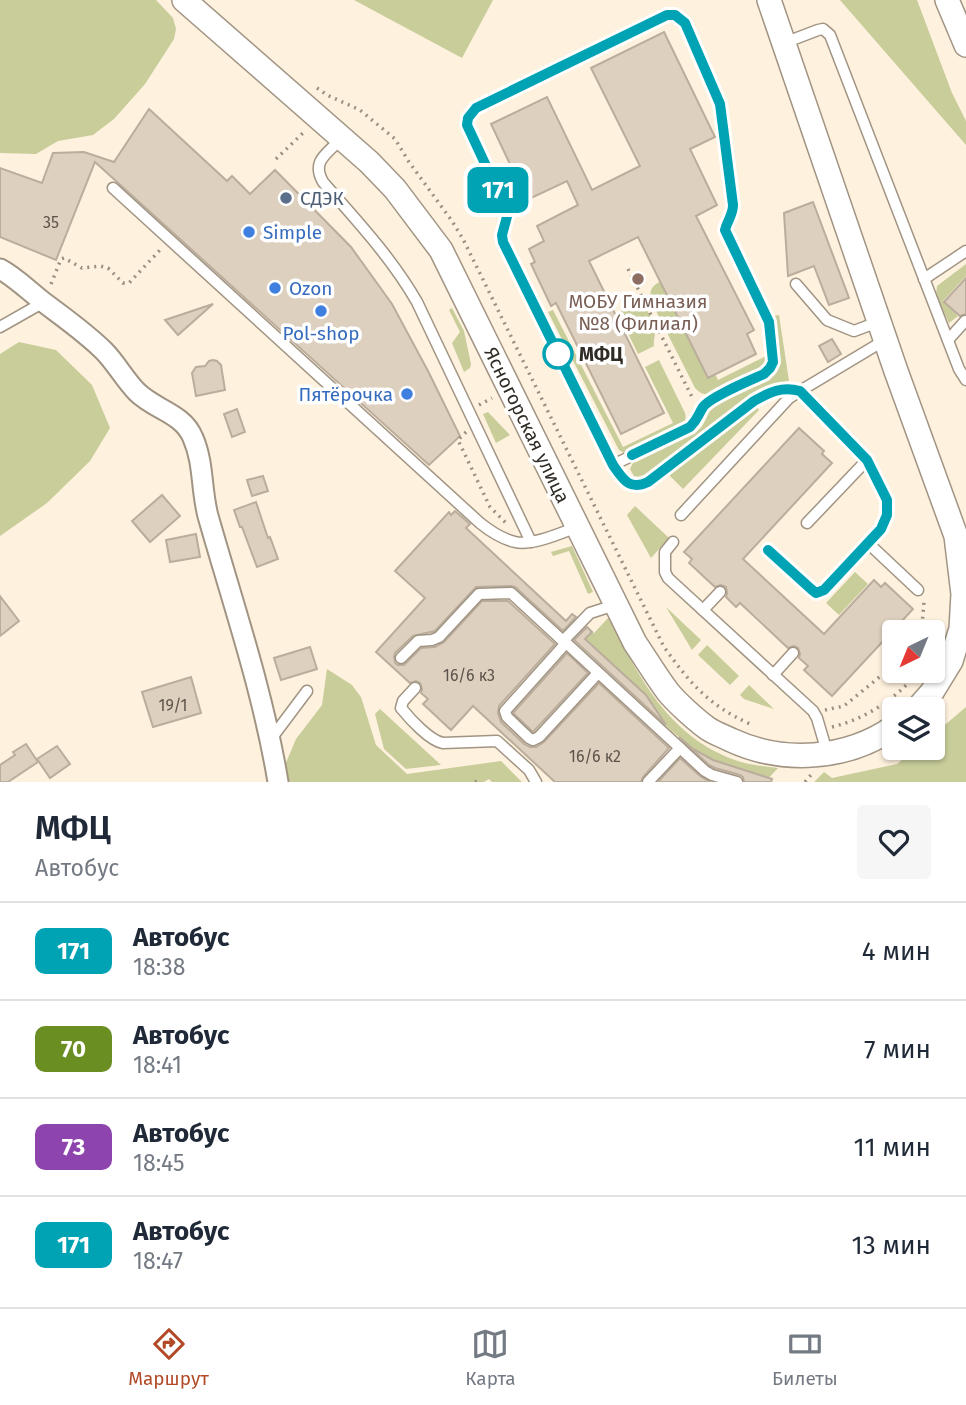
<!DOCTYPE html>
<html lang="ru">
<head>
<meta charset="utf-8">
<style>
  body { margin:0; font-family:"Fira Sans",sans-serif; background:#f6f6f7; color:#1f2937; height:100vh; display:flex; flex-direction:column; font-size:26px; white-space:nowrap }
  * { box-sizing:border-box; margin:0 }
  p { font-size:23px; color:#747a83 }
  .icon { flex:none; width:38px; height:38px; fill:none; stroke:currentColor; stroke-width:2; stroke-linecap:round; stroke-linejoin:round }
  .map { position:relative; height:782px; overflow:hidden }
  .side { display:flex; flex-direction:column; background:#fff; flex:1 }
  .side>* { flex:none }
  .badge { padding:0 14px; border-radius:10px; font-size:24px; line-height:46px }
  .needle { width:46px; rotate:223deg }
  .controls { position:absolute; left:882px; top:620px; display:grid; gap:14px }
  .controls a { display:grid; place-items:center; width:63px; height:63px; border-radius:7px; background:#fff; box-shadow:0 2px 5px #0004; font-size:35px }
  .map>.badge { position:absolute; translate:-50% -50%; box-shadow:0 0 0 4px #fff }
  .round { display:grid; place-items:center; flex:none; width:74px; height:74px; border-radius:7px; background:#f6f6f7 }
  .head { display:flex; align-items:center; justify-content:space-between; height:119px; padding:0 35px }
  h1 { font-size:33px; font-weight:600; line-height:52px }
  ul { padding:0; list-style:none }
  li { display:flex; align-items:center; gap:21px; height:98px; padding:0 35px; border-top:2px solid #e0e1e3 }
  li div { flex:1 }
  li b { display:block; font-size:26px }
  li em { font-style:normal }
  li .badge { min-width:77px; font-weight:700; text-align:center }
  .dock { display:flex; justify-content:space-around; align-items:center; height:98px; border-top:2px solid #e0e1e3; background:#fff; font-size:19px; color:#747a83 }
  .dock a { display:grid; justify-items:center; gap:4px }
  .dock .on { color:#b24a27 }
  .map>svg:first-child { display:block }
</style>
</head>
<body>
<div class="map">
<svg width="966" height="782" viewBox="0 0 966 782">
  <rect width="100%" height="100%" fill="#fef1de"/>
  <g fill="#c8cd9a">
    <path d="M 0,0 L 156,0 L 173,18 L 176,29 L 174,39 L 145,84 L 114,119 L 93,135 L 58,141 L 36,154 L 0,153 Z"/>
    <path d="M 354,0 L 493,0 L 462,58 Z"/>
    <path d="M 840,0 L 917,0 L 952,93 L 966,121 L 966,145 Z"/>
    <path d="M 966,264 L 966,276 L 943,301 L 958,316 L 949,323 L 936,295 L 937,286 Z"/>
    <path d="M 667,278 L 718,380 L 768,355 L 766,364 L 762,368 L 710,394 C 703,395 700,393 695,388 L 651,301 C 648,287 655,284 667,278 Z"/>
    <path d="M 630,299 C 643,301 652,315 655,329 C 656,334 653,340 654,346 L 638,354 L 621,319 L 621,305 Z"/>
    <path d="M 452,308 L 464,331 L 471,364 L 470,368 L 464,372 L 452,343 L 460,332 L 449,310 Z"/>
    <path d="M 553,310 L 623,447 L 673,423 L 645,367 L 659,360 L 685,413 C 687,420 684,424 678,429 L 628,453 L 624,453 L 619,450 L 548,312 Z"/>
    <path d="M 779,315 L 789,381 L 765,386 L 644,475 L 638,477 L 634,476 L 630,469 L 634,461 L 697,431 C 706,425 706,414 712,407 C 729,395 773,383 779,363 L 774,316 Z"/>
    <path d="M 19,342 L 56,350 L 92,385 L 110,428 L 90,461 L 47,503 L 0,536 L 0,354 Z"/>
    <path d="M 757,407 L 759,410 L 683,489 L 667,473 Z"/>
    <path d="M 488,412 L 510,435 L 496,443 L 483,414 Z"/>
    <path d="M 635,506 L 669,538 L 651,558 L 627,515 Z"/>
    <path d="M 572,546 L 593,592 L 588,594 L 569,551 L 553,556 L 551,552 Z"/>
    <path d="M 855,572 L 868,584 L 839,615 L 826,603 Z"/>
    <path d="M 666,607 L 701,640 L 692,650 Z"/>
    <path d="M 609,617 C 638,676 668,736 735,760 C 748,765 764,766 778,768 L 765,782 L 745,770 L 713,760 L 693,749 L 667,727 L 646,695 L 586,639 L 592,632 L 594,633 Z"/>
    <path d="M 707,645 L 739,676 L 730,685 L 698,655 Z"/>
    <path d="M 327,669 L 352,685 L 361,697 L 376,745 L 407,774 L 501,761 L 522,782 L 492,782 L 489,779 L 484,782 L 288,782 L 285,765 L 296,739 L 322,705 Z"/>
    <path d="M 749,685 L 774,709 L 744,699 L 740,695 Z"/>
    <path d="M 966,707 L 966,782 L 814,782 L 824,772 L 832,778 L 897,764 L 918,747 L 933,747 L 933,735 Z"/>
    <path d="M 380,709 L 441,765 L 406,769 L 384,749 L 375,714 Z"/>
  </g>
  <g fill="#ded0bf" stroke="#baad9c" stroke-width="2">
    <path d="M 664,32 L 715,137 L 690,149 L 717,205 L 696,216 L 754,330 L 747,334 L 756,354 L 708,378 L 638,237 L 589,261 L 664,413 L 621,434 L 556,303 L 551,306 L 531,264 L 535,262 L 529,249 L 544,241 L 537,226 L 578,205 L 567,181 L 527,200 L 491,124 L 547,97 L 592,190 L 640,166 L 591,68 Z"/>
    <path d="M 149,109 L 227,181 L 232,176 L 250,194 L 275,170 L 351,247 L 392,304 L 428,371 L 460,436 L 429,465 L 95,162 L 56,260 L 0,237 L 0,168 L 42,183 L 53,153 L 84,152 L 114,162 Z"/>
    <path d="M 813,202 L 849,298 L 829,305 L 814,266 L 788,276 L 784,213 Z"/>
    <path d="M 966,278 L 966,314 L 960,316 L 944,302 Z"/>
    <path d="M 213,304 L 178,335 L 165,320 Z"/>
    <path d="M 832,339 L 841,354 L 828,362 L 819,346 Z"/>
    <path d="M 213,360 L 217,361 L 221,365 L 225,390 L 196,396 L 192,373 L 196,367 L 205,366 L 209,361 Z"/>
    <path d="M 237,409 L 245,432 L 232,437 L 224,414 Z"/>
    <path d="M 799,428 L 824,451 L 822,454 L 832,463 L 743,559 L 824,634 L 874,580 L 881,587 L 885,583 L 913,609 L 832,696 L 804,670 L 808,666 L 799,658 L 800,654 L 798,648 L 794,646 L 788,648 L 740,603 L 736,607 L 726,597 L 727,593 L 726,587 L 721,585 L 715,587 L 689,563 L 692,559 L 684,552 Z"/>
    <path d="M 263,476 L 268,491 L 252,496 L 247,480 Z"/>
    <path d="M 162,495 L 180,516 L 150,542 L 132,521 Z"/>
    <path d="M 256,502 L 268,538 L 270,537 L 278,559 L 257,567 L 242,527 L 240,527 L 234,510 Z"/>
    <path d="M 455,511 L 470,524 L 466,528 L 566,621 L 572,614 L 576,617 L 563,631 L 515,587 L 511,586 L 476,587 L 435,631 L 413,636 L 395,653 L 394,657 L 395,663 L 398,665 L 404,665 L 421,648 L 435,647 L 444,642 L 482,601 L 508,601 L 555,644 L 499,706 L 498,713 L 501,722 L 524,744 L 530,747 L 536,747 L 544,742 L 599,683 L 669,748 L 643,777 L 641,782 L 555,782 L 473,706 L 451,730 L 423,704 L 428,699 L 421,693 L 422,689 L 420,683 L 416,681 L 410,683 L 376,652 L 425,598 L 395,571 L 449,512 L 451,515 Z"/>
    <path d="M 196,534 L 200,557 L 170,562 L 166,540 Z"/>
    <path d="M 0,596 L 19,621 L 0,636 Z"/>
    <path d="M 587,627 L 592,632 L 585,639 L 646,695 L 666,725 L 574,640 Z"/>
    <path d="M 310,647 L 317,669 L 281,680 L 274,658 Z"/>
    <path d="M 567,653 L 588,673 L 533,732 L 513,713 Z"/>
    <path d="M 191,677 L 201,713 L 153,727 L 142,692 Z"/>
    <path d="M 679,737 L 693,749 L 713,760 L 772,779 L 771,782 L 744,782 L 743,777 L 740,775 L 715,768 L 709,765 Z"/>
    <path d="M 26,744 L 38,762 L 8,782 L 0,782 L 0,765 L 15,755 L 13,752 Z"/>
    <path d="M 57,746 L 70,764 L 50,778 L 37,759 Z"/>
    <path d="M 680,758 L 700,776 L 710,782 L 658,782 Z"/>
  </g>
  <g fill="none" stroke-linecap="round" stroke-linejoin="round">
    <g stroke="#a19483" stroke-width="13">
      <g id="service">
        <path d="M 667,15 L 675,15 L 685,24 L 720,104 L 733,205 C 733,217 723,224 727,236 L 769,322 L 773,362 L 770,368 L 764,374 C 751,380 710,397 703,407 C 698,414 697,420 690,427 L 613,465 L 503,241 C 501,231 507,223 508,213 L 467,125 L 468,118 L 476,108 Z"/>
        <path d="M 784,43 L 818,30 L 823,29 L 830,35 L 959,369 L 966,380"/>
        <path d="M 341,139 C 327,154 311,161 323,182 C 357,221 391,257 417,302 L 531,542"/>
        <path d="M 113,188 L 480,523 C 490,531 502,539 515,542 C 532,546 561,533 577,527"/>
        <path d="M 924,279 L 966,251"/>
        <path d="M 796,284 L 827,320 L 854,331 L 878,322"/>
        <path d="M 0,327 L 44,302"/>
        <path d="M 948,340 L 965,321"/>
        <path d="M 613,465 C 623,479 629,491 648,482 L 754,401 C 770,392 782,386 800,391"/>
        <path d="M 681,515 L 789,398 L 800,391"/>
        <path d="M 807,523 L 867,460"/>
        <path d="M 673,542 L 665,552 L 665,572 L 668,578 L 813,711 L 817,718 L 827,752"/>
        <path d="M 868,543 L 918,590"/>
        <path d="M 768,550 L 811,589 L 816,593 L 821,592 L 881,529 L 887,515 L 888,500 L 867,460 L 800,391 L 885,340"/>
        <path d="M 703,610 L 720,592"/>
        <path d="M 564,641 L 705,771 L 712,775 L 737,782"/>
        <path d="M 566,643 L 505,711 L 507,717 L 529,738 L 533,740 L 539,737 L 598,673"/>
        <path d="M 401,658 L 418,641 L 432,640 L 439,637 L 479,594 L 511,593 L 563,641 L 590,613 L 615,605"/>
        <path d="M 773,675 L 793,653"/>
        <path d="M 415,688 L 403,701 L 401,708 C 410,719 430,741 443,743 L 497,741 L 529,770 L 536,782"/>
        <path d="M 271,739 L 307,691"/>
        <path d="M 648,782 L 680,748"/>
      </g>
    </g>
    <g stroke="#a19483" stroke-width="23">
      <path id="minor" d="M 0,269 C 15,277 28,290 42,301 C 63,317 85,332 104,351 C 116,363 125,380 137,392 C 155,410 183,413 193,438 C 204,463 201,490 208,516 C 233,604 263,691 278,782"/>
    </g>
    <g stroke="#a19483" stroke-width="26">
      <g id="tertiary">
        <path d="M 184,0 L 369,162 L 395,189 L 441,250 L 635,643 C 646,659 656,676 668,692 C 676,702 696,720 707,728 C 714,733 723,736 731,740 C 783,764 847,760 894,727"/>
        <path d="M 769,0 L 896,371 L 956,536 L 963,594 L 961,629 L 951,661 L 932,692 L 917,709"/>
        <path d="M 947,0 L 966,45"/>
      </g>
    </g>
    <g stroke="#999083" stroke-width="3.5" stroke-dasharray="2 5" stroke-linecap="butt">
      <path d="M 317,88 L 327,95 L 360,110 L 395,139 L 409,162 L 452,221 L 463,239 L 664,647 C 690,683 708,705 750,724"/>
      <path d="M 276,159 L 304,132"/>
      <path d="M 628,269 L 693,399"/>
      <path d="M 51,284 L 61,259 L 64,258 L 82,268 L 100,266 L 108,268 L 123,283 L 129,283 L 160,250"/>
      <path d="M 479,405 L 492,398"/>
      <path d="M 466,432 L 458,440 L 490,507 L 506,523"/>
      <path d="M 919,632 L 922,626 L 924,601"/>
      <path d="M 825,710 L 844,706 L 882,675 L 894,663"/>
      <path d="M 832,727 C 868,718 897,698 920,670"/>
      <path d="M 475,782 L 477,781"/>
      <path d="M 805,782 L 811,775"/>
    </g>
    <use href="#service" stroke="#fff" stroke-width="10"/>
    <use href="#minor" stroke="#fff" stroke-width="19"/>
    <use href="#tertiary" stroke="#fff" stroke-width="23"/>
  </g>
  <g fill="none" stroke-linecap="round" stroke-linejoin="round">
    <g stroke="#fff" stroke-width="16">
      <path id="line" d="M 632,455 L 690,427 C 698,419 698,415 703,407 C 710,397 751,380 764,374 L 770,368 L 773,362 L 769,322 L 725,230 C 727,221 733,215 733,205 L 720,104 L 685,23 L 675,15 L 667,15 L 476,108 L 468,118 L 467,125 L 508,213 L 502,235 L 503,242 L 613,465 C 623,479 629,491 648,482 L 754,401 C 770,392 782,386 800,391 L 867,460 L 887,500 L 887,515 L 881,529 L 824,590 L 816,593 L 811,589 L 768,550"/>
    </g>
    <use href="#line" stroke="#00a3b4" stroke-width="10"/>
  </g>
  <circle fill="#5c6f8a" stroke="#fff" stroke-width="2.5" cx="286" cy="198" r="7"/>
  <g fill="#3f7fe0" stroke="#fff" stroke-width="2.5">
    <circle cx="249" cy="232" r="7"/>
    <circle cx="275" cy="288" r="7"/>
    <circle cx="321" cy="311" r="7"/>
    <circle cx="407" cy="394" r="7"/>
  </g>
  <circle fill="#8d6e63" stroke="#fff" stroke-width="2.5" cx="638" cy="279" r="7"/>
  <circle fill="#fff" stroke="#00a3b4" stroke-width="3.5" cx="558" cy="354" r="14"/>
  <g text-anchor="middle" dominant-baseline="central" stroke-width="7" stroke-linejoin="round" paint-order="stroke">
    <g font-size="16" fill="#5c544b">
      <text x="51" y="222">35</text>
      <text x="469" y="675">16/6 к3</text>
      <text x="173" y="705">19/1</text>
      <text x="595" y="756">16/6 к2</text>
    </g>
    <g font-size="19" fill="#4e5e75" stroke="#fff" text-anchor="start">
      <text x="300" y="198">СДЭК</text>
    </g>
    <g font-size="19" fill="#366cbe" stroke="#fff" text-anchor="start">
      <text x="263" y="232">Simple</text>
      <text x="289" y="288">Ozon</text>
      <text x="321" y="333" text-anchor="middle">Pol-shop</text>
      <text x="393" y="394" text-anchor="end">Пятёрочка</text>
    </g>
    <g font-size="19" fill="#785e54" stroke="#fff">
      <text x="638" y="301">МОБУ Гимназия<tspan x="638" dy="22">№8 (Филиал)</tspan></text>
    </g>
    <g font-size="19" font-weight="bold" fill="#302b24" stroke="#fff" text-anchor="start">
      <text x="579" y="354">МФЦ</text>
    </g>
    <g font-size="19" fill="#302b24" stroke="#fff">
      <text transform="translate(527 425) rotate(64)">Ясногорская улица</text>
    </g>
  </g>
</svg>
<div class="controls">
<a><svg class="needle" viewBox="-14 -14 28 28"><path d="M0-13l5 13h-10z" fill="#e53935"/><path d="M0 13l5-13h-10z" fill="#747a83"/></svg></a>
<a><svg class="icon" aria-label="layers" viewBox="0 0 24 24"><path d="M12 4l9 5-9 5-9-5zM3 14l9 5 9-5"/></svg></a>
</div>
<b class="badge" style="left:498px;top:190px;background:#00a3b4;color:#fff">171</b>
</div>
<section class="side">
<div class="head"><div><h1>МФЦ</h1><p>Автобус</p></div><a class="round"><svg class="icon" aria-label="heart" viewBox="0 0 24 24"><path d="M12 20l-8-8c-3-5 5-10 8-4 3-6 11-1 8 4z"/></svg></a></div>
<ul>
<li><span class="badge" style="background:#00a3b4;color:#fff">171</span><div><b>Автобус</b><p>18:38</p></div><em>4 мин</em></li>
<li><span class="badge" style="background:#6b8e23;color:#fff">70</span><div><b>Автобус</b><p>18:41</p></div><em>7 мин</em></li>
<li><span class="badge" style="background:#8e44ad;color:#fff">73</span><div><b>Автобус</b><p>18:45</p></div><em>11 мин</em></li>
<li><span class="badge" style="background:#00a3b4;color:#fff">171</span><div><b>Автобус</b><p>18:47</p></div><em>13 мин</em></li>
</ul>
</section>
<nav class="dock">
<a class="on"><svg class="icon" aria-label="directions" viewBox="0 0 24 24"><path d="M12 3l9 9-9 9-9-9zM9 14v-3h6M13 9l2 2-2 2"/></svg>Маршрут</a>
<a><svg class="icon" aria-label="map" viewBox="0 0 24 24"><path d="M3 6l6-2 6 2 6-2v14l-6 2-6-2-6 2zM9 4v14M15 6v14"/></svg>Карта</a>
<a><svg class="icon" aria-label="tickets" viewBox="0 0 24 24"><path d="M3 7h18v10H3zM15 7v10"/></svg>Билеты</a>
</nav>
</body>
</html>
